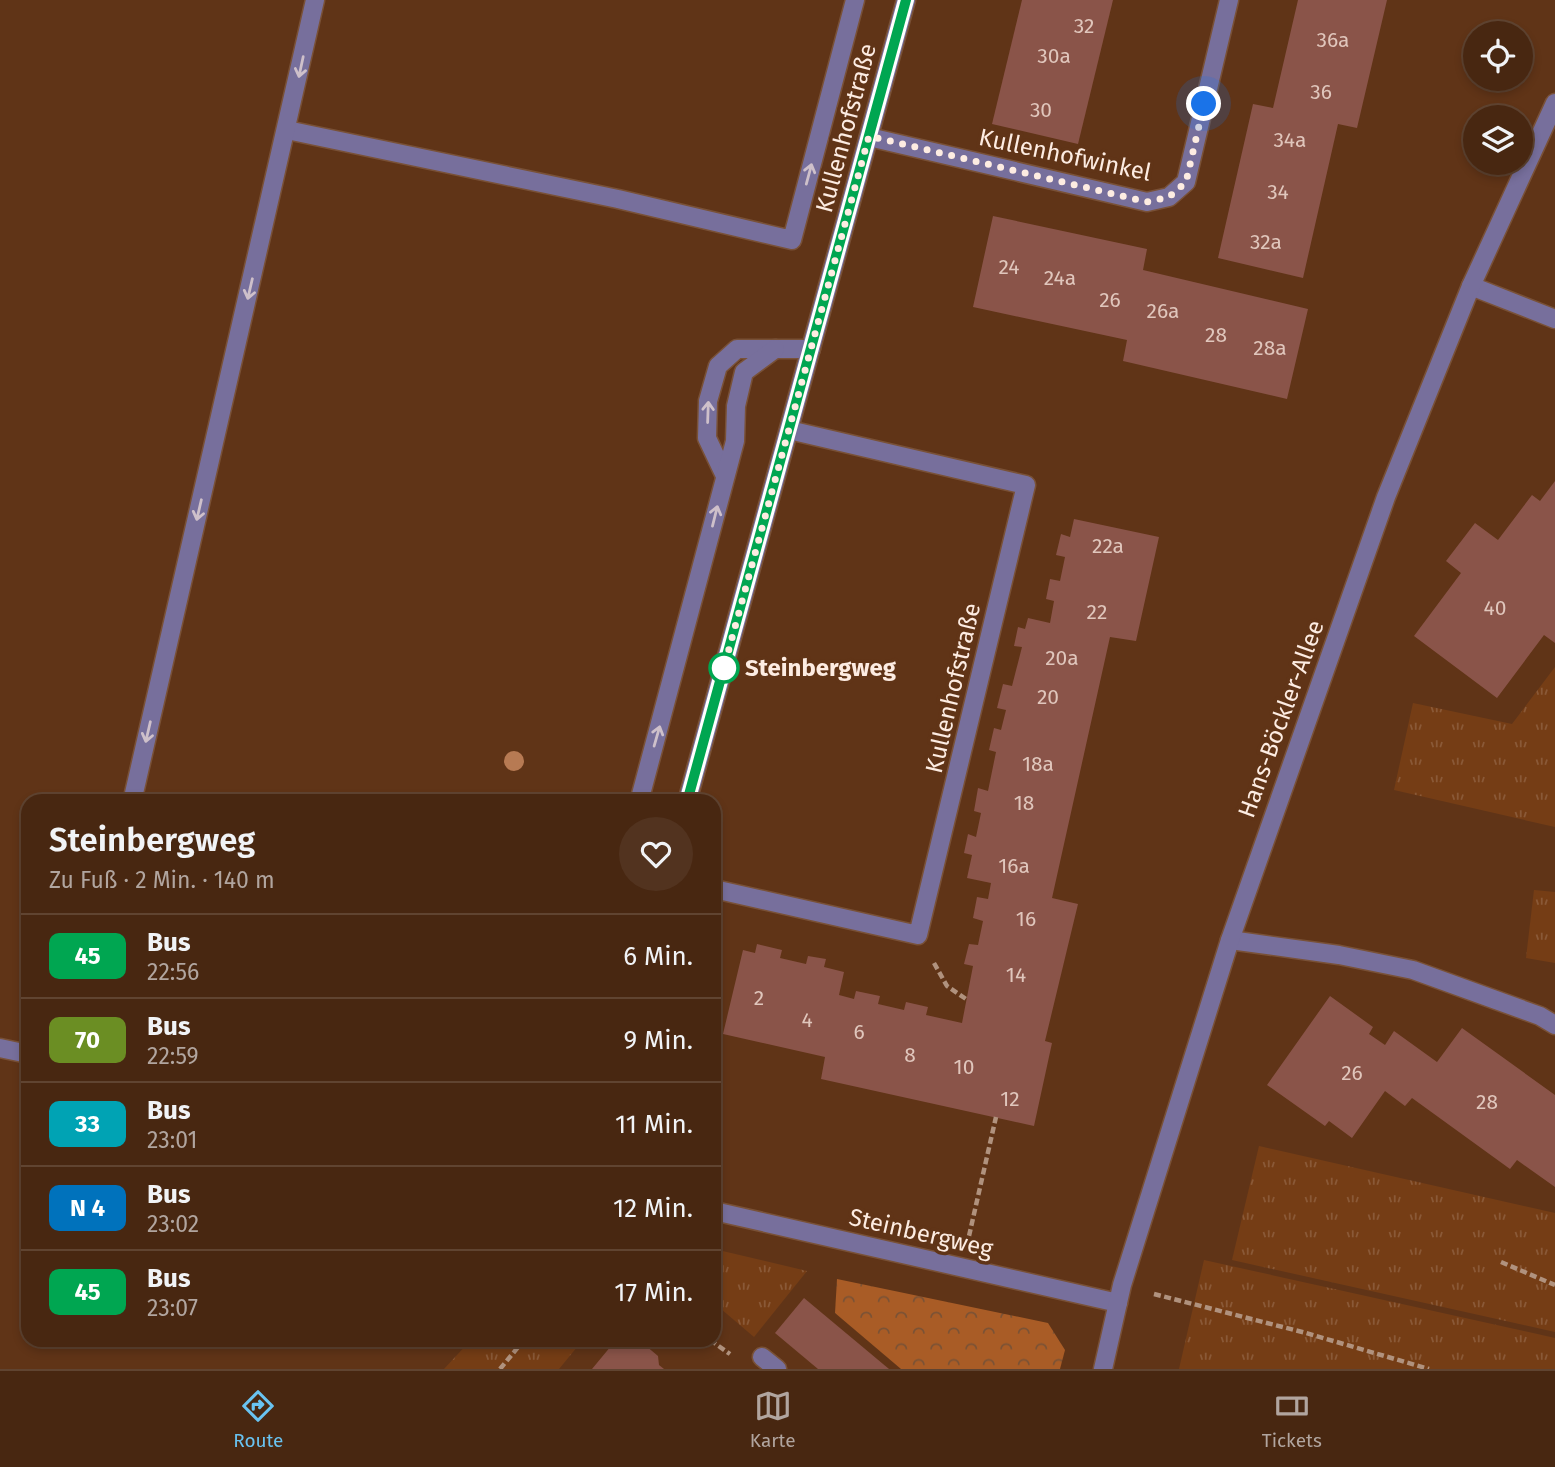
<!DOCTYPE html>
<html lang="de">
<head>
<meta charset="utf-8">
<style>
  body { margin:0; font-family:"Fira Sans",sans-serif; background:#52331f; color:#f1f3f6; height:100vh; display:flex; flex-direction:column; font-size:26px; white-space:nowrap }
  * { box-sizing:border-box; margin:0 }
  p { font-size:23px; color:#b1a59f }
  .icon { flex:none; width:38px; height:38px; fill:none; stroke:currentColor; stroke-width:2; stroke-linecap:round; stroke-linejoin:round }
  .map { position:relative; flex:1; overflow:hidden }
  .sheet { position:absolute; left:21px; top:794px; width:700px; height:553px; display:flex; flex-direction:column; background:#482711; border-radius:21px; box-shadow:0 4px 10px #0003,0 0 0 2px #604431 }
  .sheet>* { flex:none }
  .badge { padding:0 14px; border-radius:10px; font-size:24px; line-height:46px }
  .controls { position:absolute; left:1463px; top:21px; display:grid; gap:14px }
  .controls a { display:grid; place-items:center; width:70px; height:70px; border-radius:50%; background:#482711; box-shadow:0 4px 10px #0003,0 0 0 2px #604431; font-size:35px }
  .you { position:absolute; width:35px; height:35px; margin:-18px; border:5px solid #fff; border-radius:50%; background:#1a73e8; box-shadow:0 0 0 10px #1a73e833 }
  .map>.badge { position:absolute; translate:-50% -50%; box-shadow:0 0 0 4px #fff }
  .round { display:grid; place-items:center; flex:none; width:74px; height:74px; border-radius:37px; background:#52331f }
  .summary { display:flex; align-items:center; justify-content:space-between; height:119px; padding:0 28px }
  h1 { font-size:33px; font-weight:600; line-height:52px }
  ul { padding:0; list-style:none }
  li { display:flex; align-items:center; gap:21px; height:84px; padding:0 28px; border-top:2px solid #604431 }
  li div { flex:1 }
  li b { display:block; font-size:26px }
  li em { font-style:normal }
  li .badge { min-width:77px; font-weight:700; text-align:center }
  .dock { display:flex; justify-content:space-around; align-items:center; height:98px; border-top:2px solid #604431; background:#482711; font-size:19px; color:#b1a59f }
  .dock a { display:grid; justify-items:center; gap:4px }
  .dock .active { color:#69c3f1 }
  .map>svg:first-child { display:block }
</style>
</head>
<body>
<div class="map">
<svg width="1555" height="1369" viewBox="0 0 1555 1369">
  <defs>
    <pattern id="grass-tufts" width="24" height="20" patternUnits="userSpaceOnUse" patternTransform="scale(1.75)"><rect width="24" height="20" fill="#753d15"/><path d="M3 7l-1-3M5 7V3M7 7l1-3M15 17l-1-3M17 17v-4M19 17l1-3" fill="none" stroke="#8a5937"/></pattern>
    <pattern id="forest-crowns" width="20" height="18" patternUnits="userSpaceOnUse" patternTransform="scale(1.75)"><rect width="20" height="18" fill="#a95c26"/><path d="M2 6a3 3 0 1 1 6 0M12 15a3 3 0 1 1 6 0" fill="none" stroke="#7a5235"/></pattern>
  </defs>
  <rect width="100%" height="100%" fill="#603417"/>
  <g fill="url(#grass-tufts)">
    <path d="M 1555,667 L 1555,827 L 1394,790 L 1413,703 L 1512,724 Z"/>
    <path d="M 1534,890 L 1555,892 L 1555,963 L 1526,958 Z"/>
    <path d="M 1259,1146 L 1555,1213 L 1555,1332 L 1232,1260 Z"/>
    <path d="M 714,1249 L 807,1271 L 754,1337 L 714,1303 Z"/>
    <path d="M 1204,1260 L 1555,1338 L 1555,1369 L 1179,1369 Z"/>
    <path d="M 470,1341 L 470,1340 L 582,1341 L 559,1369 L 444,1369 Z"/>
  </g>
  <path fill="url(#forest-crowns)" d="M 837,1279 L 1048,1323 L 1065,1350 L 1060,1369 L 901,1369 L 835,1313 Z"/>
  <g fill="#8a5449">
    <path d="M 1022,0 L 1113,0 L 1078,144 L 992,124 Z"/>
    <path d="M 1298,0 L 1387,0 L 1357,128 L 1338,124 L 1303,278 L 1218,258 L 1253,104 L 1273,108 Z"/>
    <path d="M 993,216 L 1147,249 L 1143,270 L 1308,309 L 1287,399 L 1123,361 L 1127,340 L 973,307 Z"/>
    <path d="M 1555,481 L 1555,643 L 1544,635 L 1497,698 L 1414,636 L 1461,573 L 1446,561 L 1475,523 L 1498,540 L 1532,495 L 1540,501 Z"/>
    <path d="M 1074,519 L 1159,537 L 1136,641 L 1110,637 L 1052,898 L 1078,904 L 1045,1041 L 1052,1043 L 1034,1126 L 821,1079 L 825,1057 L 723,1034 L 743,950 L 755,953 L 757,944 L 782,950 L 780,958 L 806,964 L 808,956 L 826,959 L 824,967 L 844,972 L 839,995 L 854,999 L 856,991 L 880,996 L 878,1004 L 904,1010 L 906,1002 L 928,1007 L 926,1015 L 962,1023 L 973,966 L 964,964 L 969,944 L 978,945 L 983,921 L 973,918 L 977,897 L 988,899 L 991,883 L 967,878 L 972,855 L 964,853 L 968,834 L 976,837 L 981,813 L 974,811 L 978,788 L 988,791 L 996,752 L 989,750 L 994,728 L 1001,730 L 1006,710 L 997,708 L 1003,684 L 1012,686 L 1022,647 L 1014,646 L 1018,627 L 1025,629 L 1028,618 L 1050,623 L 1054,601 L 1046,599 L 1050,579 L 1060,581 L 1065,557 L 1056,555 L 1061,534 L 1070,537 Z"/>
    <path d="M 1330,996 L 1373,1027 L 1369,1034 L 1385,1045 L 1394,1031 L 1437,1062 L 1462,1028 L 1555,1095 L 1555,1187 L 1517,1160 L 1510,1169 L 1412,1098 L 1405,1106 L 1385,1091 L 1352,1138 L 1329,1121 L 1325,1126 L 1267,1085 Z"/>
    <path d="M 804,1298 L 889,1369 L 818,1369 L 775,1333 Z"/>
    <path d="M 616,1340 L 639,1340 L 658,1356 L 659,1365 L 664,1369 L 592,1369 Z"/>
  </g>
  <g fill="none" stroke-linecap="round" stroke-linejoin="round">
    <g stroke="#795137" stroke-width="21">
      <g id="service">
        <path d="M 287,130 L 618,199 L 792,240 L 855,0"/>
        <path d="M 869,137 L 1147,202 L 1169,197 L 1186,182 L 1229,0"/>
        <path d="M 1471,286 L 1555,319"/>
        <path d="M 725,476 L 707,438 L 708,401 L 718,366 L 737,349 L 811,349"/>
        <path d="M 132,802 L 315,0"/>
        <path d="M 639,802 L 735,441 L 736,406 L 744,372 L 775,349"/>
        <path d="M 714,889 L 918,935 L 1026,485 L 789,430"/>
        <path d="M 1230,940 L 1339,955 L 1413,970 L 1540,1016 L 1555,1025"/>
        <path d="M 762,1357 L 777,1369"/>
      </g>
    </g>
    <g stroke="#795137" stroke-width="21">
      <g id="minor">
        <path d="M 687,802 L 906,0"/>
        <path d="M 0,1048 L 28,1054"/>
        <path d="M 714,1211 L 1118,1303"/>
        <path d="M 1103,1369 L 1122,1285 L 1230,940 L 1386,497 L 1471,286 L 1555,103"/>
      </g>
    </g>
    <g stroke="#b0927e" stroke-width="4.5" stroke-dasharray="7 3.5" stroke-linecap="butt">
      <path d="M 934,963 L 947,986 L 966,999"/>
      <path d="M 969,1236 L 996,1117"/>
      <path d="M 1501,1262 L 1555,1285"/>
      <path d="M 1154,1294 L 1306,1333 L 1429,1369"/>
      <path d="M 710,1340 L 730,1354"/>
      <path d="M 500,1369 L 524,1340"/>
    </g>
    <use href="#service" stroke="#776f9c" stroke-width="18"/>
    <use href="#minor" stroke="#776f9c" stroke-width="18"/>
  </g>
  <circle fill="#b77a53" cx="514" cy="761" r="10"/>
  <defs><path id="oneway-shaft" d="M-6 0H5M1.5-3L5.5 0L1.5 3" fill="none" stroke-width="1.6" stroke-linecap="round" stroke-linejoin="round" transform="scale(1.75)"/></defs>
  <g stroke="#cec0ca">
    <use href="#oneway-shaft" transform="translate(301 67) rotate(102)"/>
    <use href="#oneway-shaft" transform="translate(809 174) rotate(-75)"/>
    <use href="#oneway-shaft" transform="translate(250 289) rotate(103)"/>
    <use href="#oneway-shaft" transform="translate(708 412) rotate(-88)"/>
    <use href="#oneway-shaft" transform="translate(199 510) rotate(103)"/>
    <use href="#oneway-shaft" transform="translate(715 516) rotate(-76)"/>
    <use href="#oneway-shaft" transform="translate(148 732) rotate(103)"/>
    <use href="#oneway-shaft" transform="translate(657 736) rotate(-74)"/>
  </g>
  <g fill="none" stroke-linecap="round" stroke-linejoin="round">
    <g stroke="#fff" stroke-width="16">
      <path id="line" d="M 687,802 L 906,0"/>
    </g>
    <use href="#line" stroke="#00a651" stroke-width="10"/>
    <path stroke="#fdece2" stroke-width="7" stroke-dasharray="0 12.6" d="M 724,668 L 723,671 L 869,136 L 1147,202 L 1169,197 L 1186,182 L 1204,104"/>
  </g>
  <circle fill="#fff" stroke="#00a651" stroke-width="3.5" cx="724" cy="668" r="14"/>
  <g text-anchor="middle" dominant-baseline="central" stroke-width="7" stroke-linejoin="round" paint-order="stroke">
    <g font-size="21" fill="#e0c6bc">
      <text x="1084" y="26">32</text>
      <text x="1333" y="40">36a</text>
      <text x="1054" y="56">30a</text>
      <text x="1321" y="92">36</text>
      <text x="1041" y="110">30</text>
      <text x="1290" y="140">34a</text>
      <text x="1278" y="192">34</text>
      <text x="1266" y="242">32a</text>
      <text x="1009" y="267">24</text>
      <text x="1060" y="278">24a</text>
      <text x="1110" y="300">26</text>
      <text x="1163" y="311">26a</text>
      <text x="1216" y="335">28</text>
      <text x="1270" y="348">28a</text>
      <text x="1108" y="546">22a</text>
      <text x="1495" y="608">40</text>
      <text x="1097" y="612">22</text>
      <text x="1062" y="658">20a</text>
      <text x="1048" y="697">20</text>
      <text x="1038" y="764">18a</text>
      <text x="1024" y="803">18</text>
      <text x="1014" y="866">16a</text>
      <text x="1026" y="919">16</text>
      <text x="1016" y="975">14</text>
      <text x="759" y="998">2</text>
      <text x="807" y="1020">4</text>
      <text x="859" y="1032">6</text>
      <text x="910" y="1055">8</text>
      <text x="964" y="1067">10</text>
      <text x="1352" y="1073">26</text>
      <text x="1010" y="1099">12</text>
      <text x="1487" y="1102">28</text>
    </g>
    <g font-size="24" fill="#fdece2" stroke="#603417">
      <text transform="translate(846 128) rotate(-75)">Kullenhofstraße</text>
      <text transform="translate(1065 155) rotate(12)">Kullenhofwinkel</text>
      <text transform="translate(953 688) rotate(-77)">Kullenhofstraße</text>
      <text transform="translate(1281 719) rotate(-70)">Hans-Böckler-Allee</text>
      <text transform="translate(921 1233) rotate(13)">Steinbergweg</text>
    </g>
    <g font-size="24" font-weight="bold" fill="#fdece2" stroke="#603417" text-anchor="start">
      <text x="745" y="668">Steinbergweg</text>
    </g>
  </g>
</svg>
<div class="controls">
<a><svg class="icon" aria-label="locate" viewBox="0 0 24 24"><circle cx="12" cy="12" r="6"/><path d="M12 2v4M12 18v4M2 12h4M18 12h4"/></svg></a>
<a><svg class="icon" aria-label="layers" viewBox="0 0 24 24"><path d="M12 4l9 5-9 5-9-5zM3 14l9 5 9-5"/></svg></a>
</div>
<div class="you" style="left:1204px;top:104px"></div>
<section class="sheet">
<div class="summary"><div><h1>Steinbergweg</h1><p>Zu Fuß · 2 Min. · 140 m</p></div><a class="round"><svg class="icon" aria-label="heart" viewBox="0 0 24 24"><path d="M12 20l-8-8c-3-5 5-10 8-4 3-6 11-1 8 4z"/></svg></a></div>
<ul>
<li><span class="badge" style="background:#00a651;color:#fff">45</span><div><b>Bus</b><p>22:56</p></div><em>6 Min.</em></li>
<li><span class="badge" style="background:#6b8e23;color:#fff">70</span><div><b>Bus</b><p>22:59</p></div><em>9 Min.</em></li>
<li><span class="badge" style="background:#00a3b4;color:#fff">33</span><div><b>Bus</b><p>23:01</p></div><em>11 Min.</em></li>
<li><span class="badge" style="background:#0072bc;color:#fff">N 4</span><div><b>Bus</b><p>23:02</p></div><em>12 Min.</em></li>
<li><span class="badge" style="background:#00a651;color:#fff">45</span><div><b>Bus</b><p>23:07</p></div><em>17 Min.</em></li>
</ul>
</section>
</div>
<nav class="dock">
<a class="active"><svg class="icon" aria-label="directions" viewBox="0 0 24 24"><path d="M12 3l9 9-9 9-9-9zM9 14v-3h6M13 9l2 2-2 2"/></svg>Route</a>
<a><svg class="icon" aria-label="map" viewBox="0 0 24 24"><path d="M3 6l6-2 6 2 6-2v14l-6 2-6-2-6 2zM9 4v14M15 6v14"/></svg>Karte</a>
<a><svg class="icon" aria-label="tickets" viewBox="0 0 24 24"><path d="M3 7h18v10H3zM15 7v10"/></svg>Tickets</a>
</nav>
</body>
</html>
